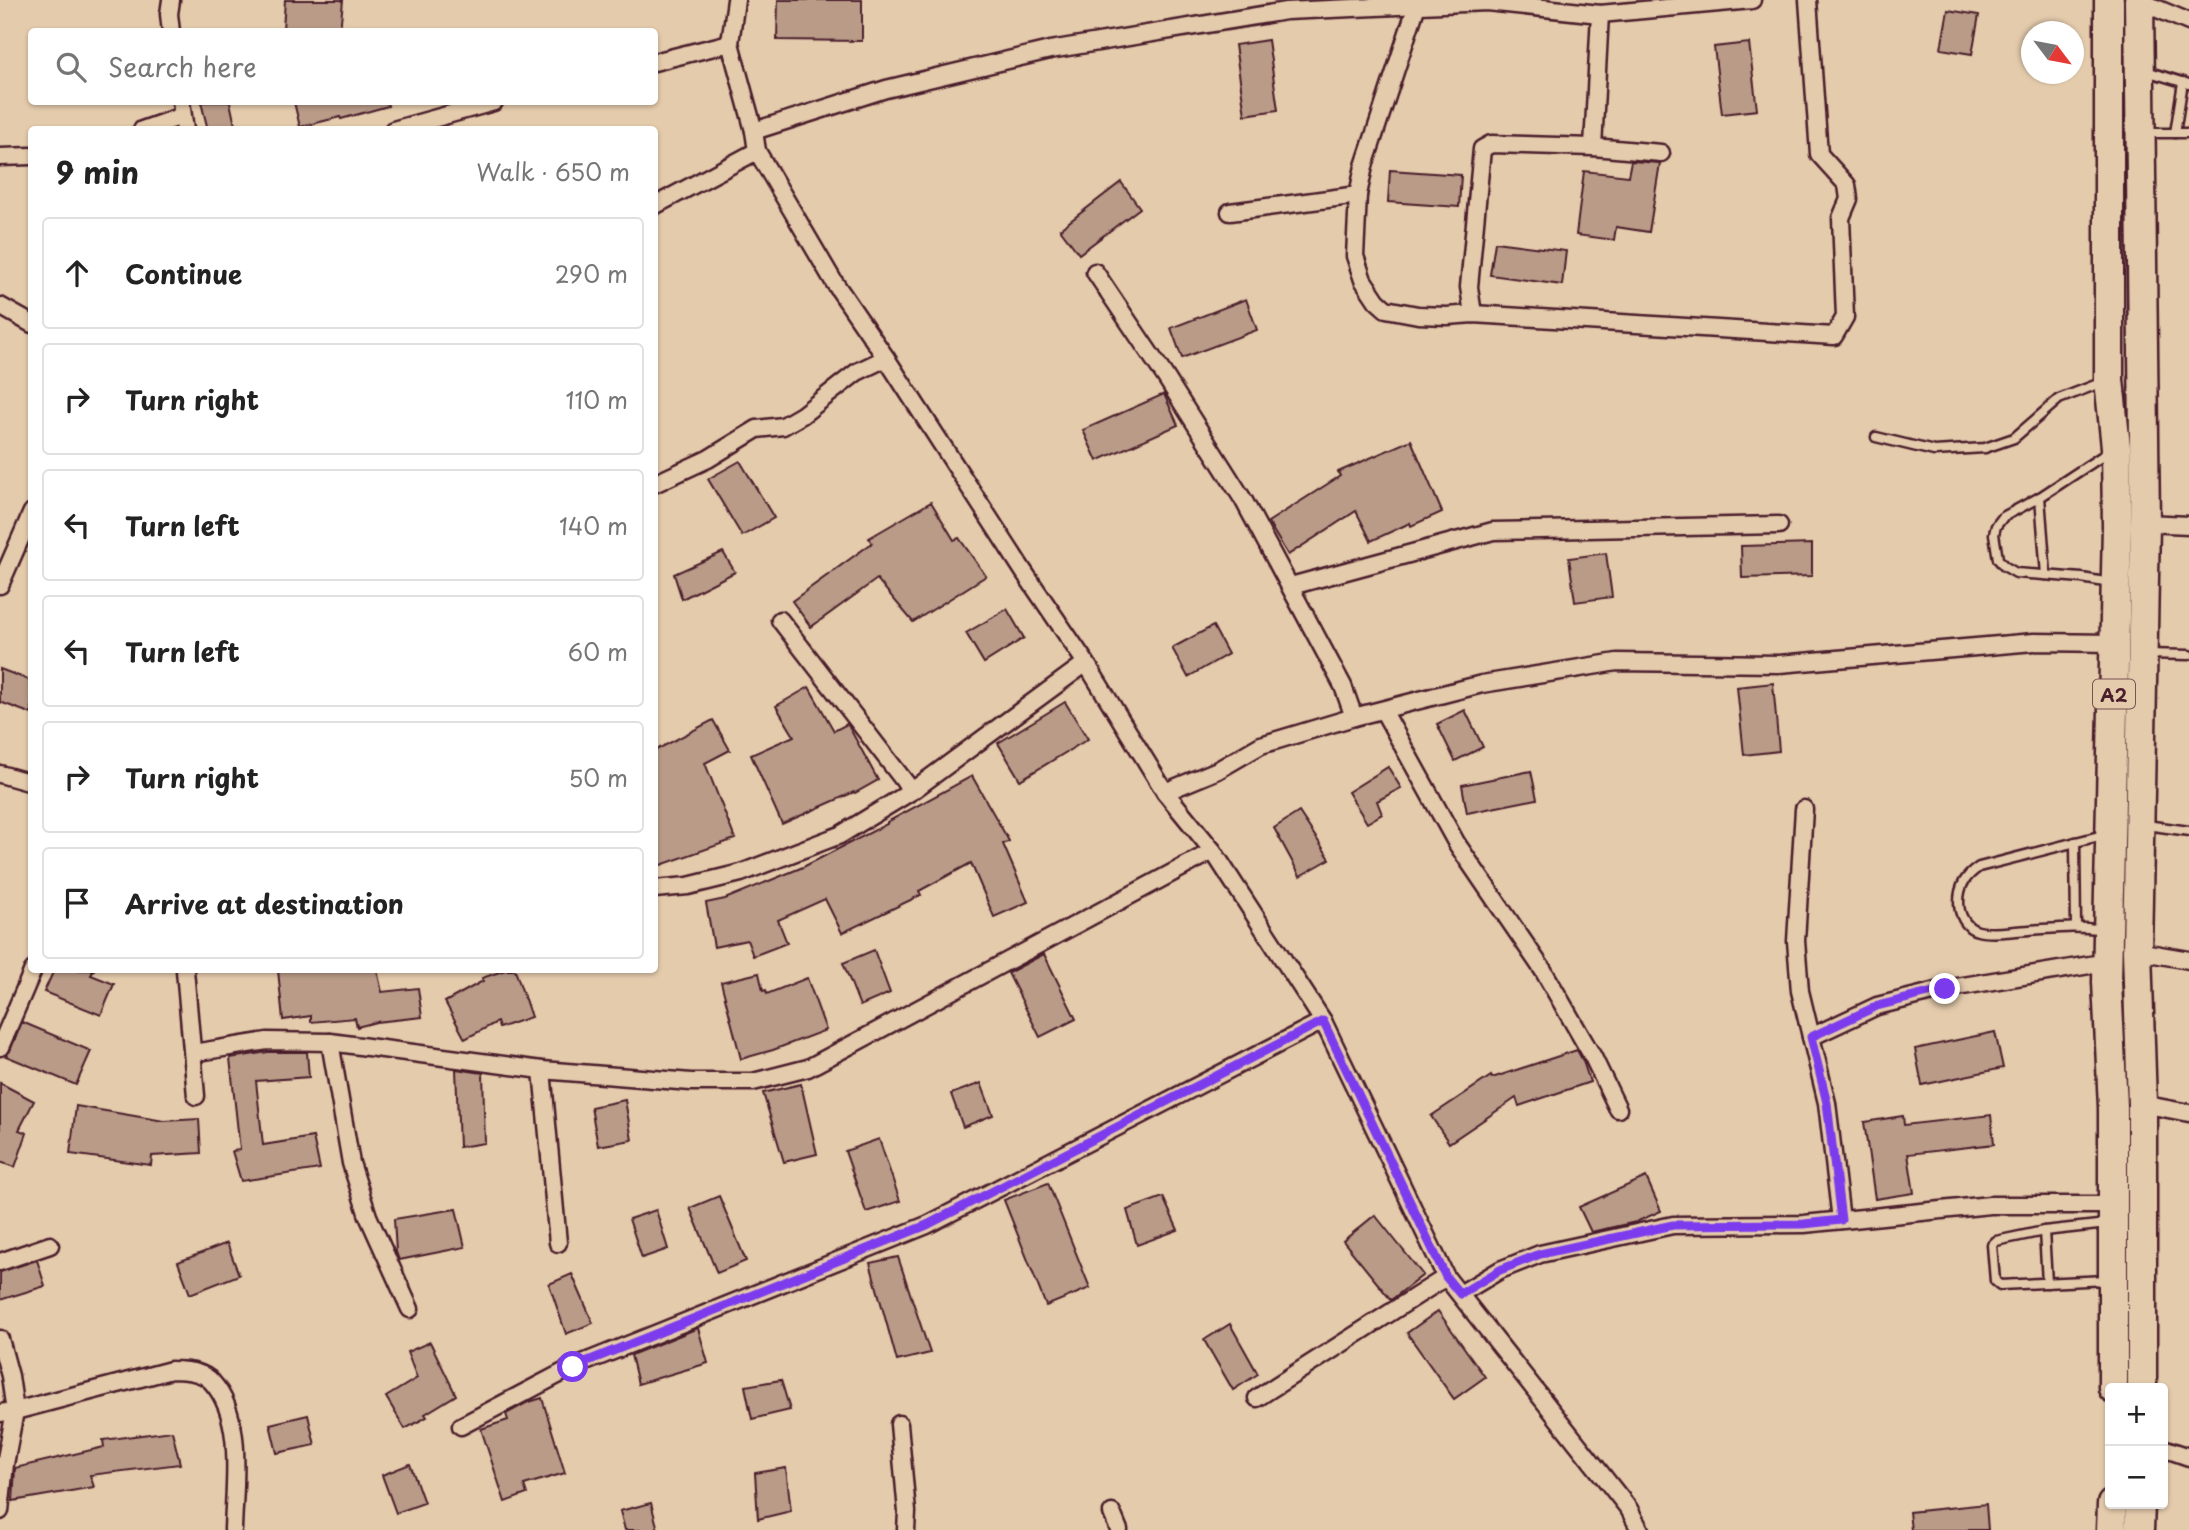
<!DOCTYPE html>
<html lang="en">
<head>
<meta charset="utf-8">
<style>
	body { margin:0; font-family:"Playpen Sans",sans-serif; background:#f2f2f2; color:#222 }
	.controls { position:absolute; right:21px; bottom:21px; display:grid; overflow:hidden; border-radius:7px; box-shadow:0 2px 5px #0004 }
	.controls button { width:63px; height:63px; display:grid; place-items:center; padding:0; border:0; border-bottom:2px solid #e0e0e0; background:#fff; color:#222; font:35px sans-serif }
	.compass { position:absolute; left:2021px; top:21px; width:63px; height:63px; border-radius:50%; background:#fff; box-shadow:0 2px 5px #0004; rotate:122deg }
	.stop { position:absolute; width:21px; height:21px; margin:-16px; border:5px solid #7c3aed; border-radius:50%; background:#fff }
	.stop.end { background:#7c3aed; border-color:#fff; box-shadow:0 2px 7px #0008 }
	.list { margin:0; padding:0; list-style:none }
	h2 { display:flex; justify-content:space-between; align-items:center; height:91px; margin:0; padding:0 28px; font-size:30px }
	h2 small { font-size:23px; font-weight:400; color:#767676 }
	.list li { display:grid; grid-template-columns:46px 1fr auto; gap:21px; align-items:center; box-sizing:border-box; height:112px; margin:0 14px 14px; padding:0 14px; border:2px solid #e0e0e0; border-radius:7px }
	.list b { display:block; font-size:26px; white-space:nowrap }
	.list em { font-size:23px; font-style:normal; color:#767676 }
	.icon { flex:none; width:38px; height:38px; fill:none; stroke:currentColor; stroke-width:2; stroke-linecap:round; stroke-linejoin:round }
	.map { position:relative; flex:none; width:2189px; height:1530px; overflow:hidden }
	.search { position:absolute; background:#fff; box-shadow:0 2px 5px #0004; left:28px; top:28px; width:630px; height:77px; display:flex; align-items:center; gap:18px; box-sizing:border-box; padding:0 24px; border-radius:7px; color:#767676; font-size:26px }
	.panel { position:absolute; background:#fff; box-shadow:0 2px 5px #0004; left:28px; top:126px; width:630px; height:847px; border-radius:7px }
	.map>svg:first-child { display:block }
</style>
</head>
<body>
<div class="map">
<svg width="2189" height="1530" viewBox="0 0 2189 1530">
	<rect width="100%" height="100%" fill="#e4cbac"/>
	<filter id="ink" filterUnits="userSpaceOnUse"><feTurbulence type="fractalNoise" baseFrequency=".0143" numOctaves="2"/><feDisplacementMap in="SourceGraphic" scale="14" xChannelSelector="R" yChannelSelector="G"/><feConvolveMatrix kernelMatrix="1 2 1 2 8 2 1 2 1" color-interpolation-filters="sRGB"/></filter>
	<g filter="url(#ink)">
		<g fill="#b99b88" stroke="#4a1f2b" stroke-width="2">
			<polygon points="285,0 343,0 340,32 283,29"/>
			<polygon points="778,0 862,0 862,41 777,40"/>
			<polygon points="1948,10 1979,15 1972,54 1941,49"/>
			<polygon points="1268,40 1278,110 1245,115 1235,45"/>
			<polygon points="1749,43 1757,110 1722,114 1714,47"/>
			<polygon points="201,102 230,102 236,130 208,130"/>
			<polygon points="294,102 387,102 388,106 341,119 340,117 300,127"/>
			<polygon points="1631,161 1660,163 1649,232 1616,227 1614,240 1576,235 1584,171 1628,176"/>
			<polygon points="1390,170 1461,175 1459,207 1388,202"/>
			<polygon points="1121,182 1140,208 1079,254 1060,229"/>
			<polygon points="1495,242 1566,251 1562,285 1490,275"/>
			<polygon points="1246,299 1257,330 1182,358 1171,328"/>
			<polygon points="1164,394 1178,425 1097,461 1083,430"/>
			<polygon points="1411,440 1442,512 1411,526 1410,523 1371,541 1356,511 1288,555 1268,522 1340,476 1338,472"/>
			<polygon points="740,461 774,518 742,536 708,479"/>
			<polygon points="931,502 954,540 959,538 986,576 913,622 877,579 811,627 792,601 872,543 869,538"/>
			<polygon points="1812,544 1812,576 1742,578 1741,546"/>
			<polygon points="723,552 735,572 682,599 674,574"/>
			<polygon points="1606,553 1612,597 1575,602 1569,558"/>
			<polygon points="1007,609 1024,638 984,663 966,633"/>
			<polygon points="1213,626 1228,654 1188,677 1172,648"/>
			<polygon points="0,669 32,681 32,714 0,702"/>
			<polygon points="1773,683 1779,751 1744,755 1737,687"/>
			<polygon points="809,687 834,731 847,724 848,725 878,780 855,793 854,792 782,824 751,755 794,736 776,706"/>
			<polygon points="1065,702 1088,739 1020,780 998,743"/>
			<polygon points="1465,710 1483,747 1455,761 1437,724"/>
			<polygon points="713,720 730,750 705,763 735,839 658,866 654,855 654,751"/>
			<polygon points="1388,767 1401,788 1377,801 1382,814 1367,823 1348,792"/>
			<polygon points="1531,771 1537,799 1467,813 1462,785"/>
			<polygon points="972,776 1009,841 1003,844 1028,902 994,917 971,863 919,891 921,895 842,933 825,899 778,920 787,943 753,956 747,940 714,947 706,903 725,899 803,867 887,824 887,822"/>
			<polygon points="1299,812 1330,859 1300,876 1274,828"/>
			<polygon points="874,950 890,993 860,1006 843,963"/>
			<polygon points="1044,954 1076,1019 1040,1037 1008,973"/>
			<polygon points="54,970 94,970 91,975 114,984 101,1015 44,992"/>
			<polygon points="278,970 377,970 382,992 418,988 422,1017 376,1022 357,1027 355,1018 311,1022 311,1016 283,1020"/>
			<polygon points="505,970 515,970 531,1017 499,1028 497,1022 465,1039 445,1002 483,981 482,978"/>
			<polygon points="759,973 763,991 766,990 767,994 807,978 826,1030 773,1050 741,1059 721,982"/>
			<polygon points="22,1022 91,1051 76,1085 6,1056 10,1051"/>
			<polygon points="1995,1032 2003,1068 1922,1085 1915,1049"/>
			<polygon points="1577,1050 1583,1061 1590,1082 1519,1106 1516,1098 1449,1143 1431,1116 1491,1076 1492,1078"/>
			<polygon points="268,1052 307,1052 309,1077 256,1081 263,1145 313,1137 320,1169 241,1181 232,1151 240,1150 230,1058"/>
			<polygon points="456,1069 483,1073 485,1143 459,1147"/>
			<polygon points="0,1083 34,1101 19,1130 27,1133 15,1167 0,1162"/>
			<polygon points="981,1083 993,1115 963,1127 951,1094"/>
			<polygon points="801,1084 817,1154 784,1162 763,1093"/>
			<polygon points="625,1100 632,1140 598,1146 591,1107"/>
			<polygon points="76,1106 164,1121 199,1119 201,1153 152,1156 151,1165 70,1154"/>
			<polygon points="1991,1115 1994,1144 1908,1154 1914,1193 1875,1199 1864,1122 1903,1116 1904,1125"/>
			<polygon points="879,1139 900,1201 866,1212 845,1151"/>
			<polygon points="1646,1177 1661,1211 1636,1222 1591,1232 1579,1207"/>
			<polygon points="1048,1183 1090,1288 1046,1306 1004,1200"/>
			<polygon points="719,1196 746,1261 717,1273 690,1208"/>
			<polygon points="1163,1197 1178,1230 1137,1245 1127,1210"/>
			<polygon points="456,1209 465,1247 399,1260 396,1252 394,1219"/>
			<polygon points="656,1210 668,1249 642,1258 629,1219"/>
			<polygon points="1375,1215 1423,1275 1391,1300 1343,1241"/>
			<polygon points="227,1243 239,1275 190,1294 178,1262"/>
			<polygon points="898,1257 930,1353 897,1361 870,1263"/>
			<polygon points="37,1260 45,1286 0,1300 0,1272"/>
			<polygon points="572,1274 593,1323 566,1334 549,1284"/>
			<polygon points="1438,1311 1485,1377 1454,1399 1407,1333"/>
			<polygon points="1230,1324 1258,1374 1233,1390 1204,1340"/>
			<polygon points="698,1328 708,1363 638,1384 631,1355"/>
			<polygon points="430,1342 456,1395 425,1414 427,1417 405,1429 386,1397 417,1378 407,1352"/>
			<polygon points="781,1380 790,1410 752,1419 745,1386"/>
			<polygon points="542,1398 565,1473 524,1485 527,1494 505,1502 481,1429 508,1420 506,1414 526,1403"/>
			<polygon points="308,1415 315,1445 277,1453 270,1424"/>
			<polygon points="172,1431 180,1464 90,1475 94,1487 13,1501 15,1468 104,1447 103,1440"/>
			<polygon points="410,1464 424,1503 396,1513 382,1475"/>
			<polygon points="786,1468 791,1511 758,1519 755,1473"/>
			<polygon points="651,1503 658,1530 625,1530 620,1511"/>
			<polygon points="1986,1504 1988,1530 1911,1530 1909,1512"/>
		</g>
		<g fill="none" stroke-linecap="round" stroke-linejoin="round">
			<g stroke="#4a1f2b" stroke-width="13">
				<g id="lane">
					<polyline points="2146,71 2189,84"/>
					<polyline points="2144,133 2189,133"/>
					<polyline points="2175,133 2183,82"/>
					<polyline points="1876,437 1934,451 1985,448 2014,438 2059,399 2103,382"/>
					<polyline points="2110,451 2040,497 2003,517 1996,526 1994,534 1998,559 2004,566 2016,573 2082,578 2110,583"/>
					<polyline points="2040,497 2046,575"/>
					<polyline points="2146,654 2189,655"/>
					<polyline points="2146,825 2189,831"/>
					<polyline points="2075,842 2076,927"/>
					<path d="M2102,930C2074,925 2045,929 2016,931C2004,932 1990,934 1978,931C1965,928 1959,914 1959,902C1959,885 1966,876 1979,867L2107,834"/>
					<polyline points="2044,1231 2047,1283"/>
					<polyline points="2107,1280 2000,1285 1995,1281 1992,1245 1996,1241 2044,1231 2107,1224"/>
				</g>
			</g>
			<g stroke="#4a1f2b" stroke-width="21">
				<g id="street">
					<polyline points="171,0 169,14 171,32"/>
					<polyline points="736,0 730,43 754,131 757,151 834,282 886,358 1024,572 1086,663 1165,792 1213,851 1323,1021 1446,1277 1629,1509 1640,1530"/>
					<polyline points="2139,1 2189,22"/>
					<polyline points="1417,5 1364,166 1358,195 1355,256 1363,280 1377,301 1386,309 1418,315 1447,316 1473,314 1834,336 1845,317 1841,218 1849,199 1847,185 1819,154 1808,0"/>
					<polyline points="654,62 730,43"/>
					<polyline points="181,102 185,130"/>
					<polyline points="142,130 182,116"/>
					<polyline points="393,130 494,102"/>
					<polyline points="754,131 886,89 1050,50 1286,11 1487,2 1600,14 1752,0"/>
					<polyline points="1593,147 1600,14"/>
					<polyline points="0,157 32,156"/>
					<polyline points="654,206 757,151"/>
					<polyline points="1230,212 1358,195"/>
					<polyline points="1095,272 1165,376 1244,501 1343,686 1354,717"/>
					<polyline points="0,306 32,324"/>
					<polyline points="1473,314 1469,287 1482,149 1491,144 1593,147 1661,153"/>
					<polyline points="654,484 708,459 757,429 783,426 802,415 857,372 886,358"/>
					<polyline points="2145,523 2189,525"/>
					<polyline points="0,585 32,512"/>
					<polyline points="1291,586 1493,531 1779,525"/>
					<polyline points="780,620 912,791"/>
					<polyline points="1383,710 1457,844 1543,970 1593,1057 1618,1109"/>
					<polyline points="0,774 32,783"/>
					<polyline points="1165,792 1218,770 1261,745 1354,717 1482,684 1617,662 1779,664 2034,642 2115,643"/>
					<polyline points="1804,809 1796,941 1800,991 1827,1103 1841,1220"/>
					<polyline points="654,889 688,886 741,873 840,835 912,791 1086,663"/>
					<polyline points="2137,951 2189,960"/>
					<polyline points="185,970 196,1096"/>
					<polyline points="1811,1037 1877,1006 1945,989 2108,962"/>
					<polyline points="330,1042 351,1163 368,1216 410,1309"/>
					<polyline points="0,1047 33,970"/>
					<polyline points="193,1053 267,1041 330,1042 542,1070 691,1082 753,1082 808,1068 1213,851"/>
					<polyline points="542,1070 558,1243"/>
					<polyline points="2142,1104 2189,1113"/>
					<polyline points="0,1262 50,1245"/>
					<polyline points="1460,1294 1500,1270 1540,1254 1673,1225 1804,1224 1990,1205 2113,1205"/>
					<polyline points="0,1339 10,1376 15,1411 5,1464 0,1511"/>
					<polyline points="1257,1398 1446,1277"/>
					<path d="M0,1413L15,1411L171,1370C184,1370 203,1371 212,1382C245,1419 234,1484 233,1530"/>
					<polyline points="899,1424 907,1512 906,1530"/>
					<polyline points="461,1426 573,1367 927,1225 1323,1021"/>
					<polyline points="2163,1448 2189,1457"/>
					<polyline points="1112,1513 1119,1530"/>
				</g>
			</g>
			<g stroke="#4a1f2b" stroke-width="33">
				<g id="highway">
					<polyline points="2109,0 2109,380 2116,447 2117,526 2107,982 2113,1107 2113,1388"/>
					<polyline points="2139,0 2145,523 2137,951 2142,1104 2142,1388"/>
					<polyline points="2111,1530 2112,1504"/>
					<polyline points="2139,1530 2140,1504"/>
				</g>
			</g>
			<use href="#lane" stroke="#e4cbac" stroke-width="8"/>
			<use href="#street" stroke="#e4cbac" stroke-width="16"/>
			<use href="#highway" stroke="#e4cbac" stroke-width="28"/>
		</g>
	</g>
	<g fill="none" stroke-linecap="round" stroke-linejoin="round" filter="url(#ink)">
		<polyline stroke="#7c3aed" stroke-width="9" points="573,1367 927,1225 1323,1021 1446,1277 1460,1294 1500,1270 1540,1254 1673,1225 1804,1224 1841,1220 1827,1103 1811,1037 1877,1006 1945,989"/>
	</g>
	<g text-anchor="middle" dominant-baseline="central" stroke-width="5" stroke-linejoin="round" paint-order="stroke">
		<rect fill="#e4cbac" stroke="#785352" stroke-width="2" x="2093" y="679.5" width="42" height="29" rx="5"/>
		<g font-size="18" font-weight="bold" fill="#4a1f2b">
			<text x="2114" y="694">A2</text>
		</g>
	</g>
</svg>
<div class="controls">
<button>+</button>
<button>−</button>
</div>
<svg class="compass" viewBox="-18 -18 36 36"><path d="M0-13l5 13h-10z" fill="#e53935"/><path d="M0 13l5-13h-10z" fill="#767676"/></svg>
<div class="stop" style="left:573px;top:1367px"></div>
<div class="stop end" style="left:1945px;top:989px"></div>
<div class="search"><svg class="icon" aria-label="search" viewBox="0 0 24 24"><circle cx="10" cy="10" r="6"/><path d="M15 15l6 6"/></svg>Search here</div>
<section class="panel">
<h2>9 min<small>Walk · 650 m</small></h2>
<ul class="list">
<li><svg class="icon" aria-label="ahead" viewBox="0 0 24 24"><path d="M12 20V5M6 11l6-6 6 6"/></svg><div><b>Continue</b></div><em>290 m</em></li>
<li><svg class="icon" aria-label="right" viewBox="0 0 24 24"><path d="M7 20v-9h11M14 6l5 5-5 5"/></svg><div><b>Turn right</b></div><em>110 m</em></li>
<li><svg class="icon" aria-label="left" viewBox="0 0 24 24"><path d="M17 20v-9H6M10 6l-5 5 5 5"/></svg><div><b>Turn left</b></div><em>140 m</em></li>
<li><svg class="icon" aria-label="left" viewBox="0 0 24 24"><path d="M17 20v-9H6M10 6l-5 5 5 5"/></svg><div><b>Turn left</b></div><em>60 m</em></li>
<li><svg class="icon" aria-label="right" viewBox="0 0 24 24"><path d="M7 20v-9h11M14 6l5 5-5 5"/></svg><div><b>Turn right</b></div><em>50 m</em></li>
<li><svg class="icon" aria-label="arrive" viewBox="0 0 24 24"><path d="M6 21V4h12l-3 4 3 4H6"/></svg><div><b>Arrive at destination</b></div></li>
</ul>
</section>
</div>
</body>
</html>
